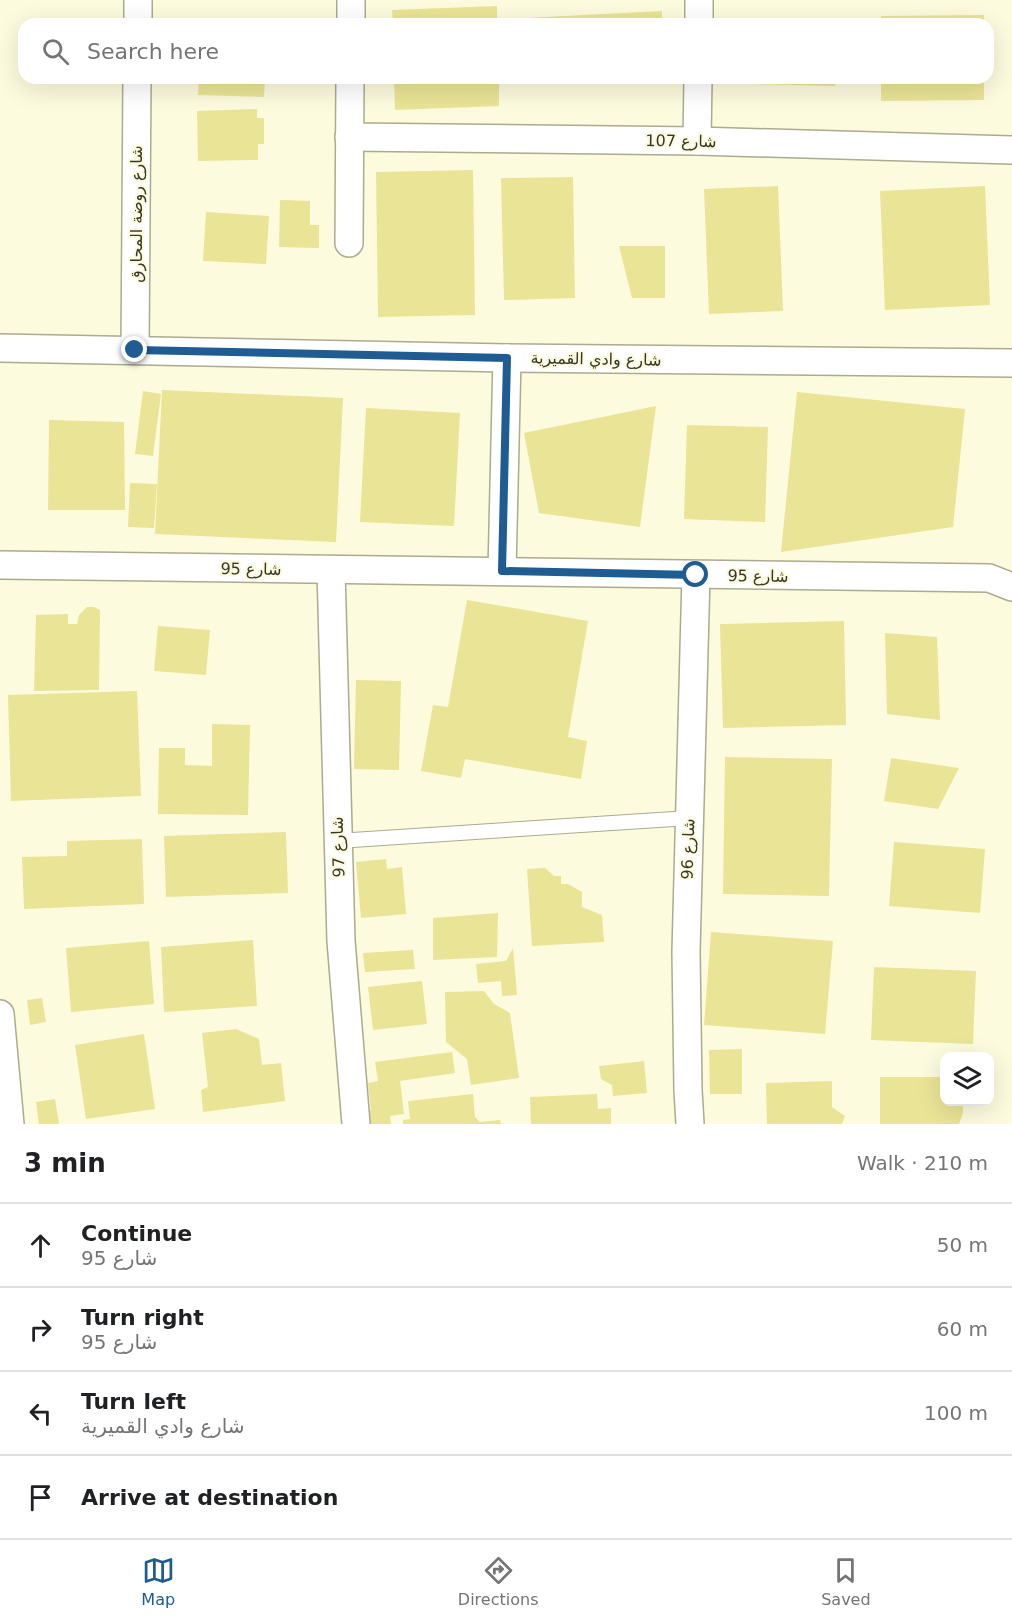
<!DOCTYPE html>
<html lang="en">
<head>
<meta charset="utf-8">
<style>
	body { margin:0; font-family:"DejaVu Sans",Vazirmatn,sans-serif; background:#f2f2f2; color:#202124 }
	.controls { position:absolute; right:18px; bottom:18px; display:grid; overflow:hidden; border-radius:12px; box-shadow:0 6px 24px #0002 }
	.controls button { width:54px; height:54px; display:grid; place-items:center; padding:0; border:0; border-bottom:2px solid #e0e0e0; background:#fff; color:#202124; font:30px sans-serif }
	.stop { position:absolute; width:18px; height:18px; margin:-14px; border:4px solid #1e5c92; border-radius:50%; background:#fff }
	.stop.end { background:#1e5c92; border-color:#fff; box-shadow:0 2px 6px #0008 }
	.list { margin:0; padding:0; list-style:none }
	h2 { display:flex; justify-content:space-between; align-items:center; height:78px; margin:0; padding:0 24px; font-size:26px }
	h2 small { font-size:20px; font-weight:400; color:#757577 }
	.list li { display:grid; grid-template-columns:39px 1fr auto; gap:18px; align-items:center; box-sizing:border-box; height:84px; padding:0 24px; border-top:2px solid #e0e0e0 }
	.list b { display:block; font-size:22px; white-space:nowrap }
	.list p { margin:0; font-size:20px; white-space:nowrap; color:#757577 }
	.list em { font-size:20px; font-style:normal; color:#757577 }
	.icon { flex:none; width:33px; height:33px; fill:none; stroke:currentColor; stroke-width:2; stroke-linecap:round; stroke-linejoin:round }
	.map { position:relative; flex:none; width:1012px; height:1124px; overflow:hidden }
	.search { position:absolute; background:#fff; box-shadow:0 6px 24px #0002; left:18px; right:18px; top:18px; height:66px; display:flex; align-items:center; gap:15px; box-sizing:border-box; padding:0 21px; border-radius:18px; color:#757577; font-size:22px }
	.sheet { height:414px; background:#fff }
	nav { display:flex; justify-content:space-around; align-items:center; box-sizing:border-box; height:84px; border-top:2px solid #e0e0e0; background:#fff; font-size:16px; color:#757577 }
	nav a { display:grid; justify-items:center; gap:3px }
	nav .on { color:#1e5c92 }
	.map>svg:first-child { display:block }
</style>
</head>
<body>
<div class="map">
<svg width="1012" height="1124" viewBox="0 0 1012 1124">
	<rect width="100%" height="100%" fill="#fdfbde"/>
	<g fill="#eae496">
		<polygon points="497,6 497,24 393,24 392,10"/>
		<polygon points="662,11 662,24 525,24 525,18"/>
		<polygon points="984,15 984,24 881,24 881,16"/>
		<polygon points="752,18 837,20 837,24 752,24"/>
		<polygon points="199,78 265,78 264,97 198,95"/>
		<polygon points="394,78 499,78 499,106 395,110"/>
		<polygon points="528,78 560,78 560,80 528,82"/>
		<polygon points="751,78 836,78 835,86 750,84"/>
		<polygon points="881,78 984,78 984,100 881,101"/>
		<polygon points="257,109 257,118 264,118 264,144 258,144 258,160 198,161 197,111"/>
		<polygon points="473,170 475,315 378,317 376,172"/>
		<polygon points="573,177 575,298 504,300 501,178"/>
		<polygon points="778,186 783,311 709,314 704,189"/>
		<polygon points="985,186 990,305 885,310 880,191"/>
		<polygon points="280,200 310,201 310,225 319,225 319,248 279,247"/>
		<polygon points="206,212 269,216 266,264 203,261"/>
		<polygon points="619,246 665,246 665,298 632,298"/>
		<polygon points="162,390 343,398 336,542 155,534"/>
		<polygon points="143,391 161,394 153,456 135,454"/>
		<polygon points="797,392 965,409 953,527 781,552"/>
		<polygon points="656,406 640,527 539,513 524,433"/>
		<polygon points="366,408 460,413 454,526 360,522"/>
		<polygon points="49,420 124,422 125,510 48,510"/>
		<polygon points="687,425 768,427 765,522 684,519"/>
		<polygon points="130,483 157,484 154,528 128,527"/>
		<polygon points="467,600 588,621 568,737 587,741 581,779 465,759 461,778 421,771 433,705 448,707"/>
		<polygon points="87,607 94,607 100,610 99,690 34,691 36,615 68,614 68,624 77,624 79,615"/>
		<polygon points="844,621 846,725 723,728 720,624"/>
		<polygon points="158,626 210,630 206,675 154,671"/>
		<polygon points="885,633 937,637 940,720 887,714"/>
		<polygon points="356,680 401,681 399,770 354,769"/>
		<polygon points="137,691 141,796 11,801 8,695"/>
		<polygon points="212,724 250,725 248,815 158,814 159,748 185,748 185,765 212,766"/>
		<polygon points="725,757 832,759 829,896 723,894"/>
		<polygon points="891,758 959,768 938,809 884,801"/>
		<polygon points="286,832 288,893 166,897 164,836"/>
		<polygon points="142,839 144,904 24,909 22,857 67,856 67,841"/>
		<polygon points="894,842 985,849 980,913 889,906"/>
		<polygon points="386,859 387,869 402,867 406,914 361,918 356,862"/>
		<polygon points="545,868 554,876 561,876 561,884 568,884 582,892 582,907 602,915 604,942 532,946 527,869"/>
		<polygon points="498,913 497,957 433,960 433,918"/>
		<polygon points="711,932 833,941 825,1034 704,1025"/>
		<polygon points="253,940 257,1006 164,1012 161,947"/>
		<polygon points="149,941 154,1004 71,1012 66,948"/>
		<polygon points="513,948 517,995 502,996 501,981 478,983 476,964 506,961"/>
		<polygon points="413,950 415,969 365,972 363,953"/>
		<polygon points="874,967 976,971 973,1044 871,1040"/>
		<polygon points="422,981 427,1024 373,1030 368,987"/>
		<polygon points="484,991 494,1004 510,1013 519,1078 471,1085 467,1059 446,1042 445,992"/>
		<polygon points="42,998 46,1022 30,1025 27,1000"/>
		<polygon points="236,1029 259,1039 262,1065 281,1063 285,1101 203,1112 201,1090 208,1087 202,1033"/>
		<polygon points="144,1034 155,1109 86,1119 75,1045"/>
		<polygon points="742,1049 742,1094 710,1094 709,1050"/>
		<polygon points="452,1052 455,1073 400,1081 404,1114 390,1116 391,1124 362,1124 360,1111 371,1110 368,1083 378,1081 375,1062"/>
		<polygon points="644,1061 647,1093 613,1096 612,1085 601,1079 599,1066"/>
		<polygon points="880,1077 944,1077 944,1102 963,1102 963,1113 959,1124 880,1124"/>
		<polygon points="832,1081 832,1107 845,1116 842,1124 767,1124 766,1083"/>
		<polygon points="473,1094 475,1117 480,1122 500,1120 501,1124 403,1124 403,1120 410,1119 408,1101"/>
		<polygon points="597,1094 598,1109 611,1108 611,1124 531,1124 530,1097"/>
		<polygon points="55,1099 59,1124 39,1124 36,1102"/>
	</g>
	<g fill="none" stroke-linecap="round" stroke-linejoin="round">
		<g stroke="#acaa8f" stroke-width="16">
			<polyline id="service" points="337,841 689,818"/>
		</g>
		<g stroke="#acaa8f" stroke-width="30">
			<g id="minor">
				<polyline points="138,24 138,0"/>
				<polyline points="351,24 351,0"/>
				<polyline points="699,24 699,0"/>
				<polyline points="349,137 697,141 1012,150"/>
				<polyline points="697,141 698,78"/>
				<polyline points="349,243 350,78"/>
				<polyline points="0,348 507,358 1012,363"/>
				<polyline points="135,350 137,78"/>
				<polyline points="0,565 989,578 1012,587"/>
				<polyline points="331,570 341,941 356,1124"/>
				<polyline points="502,571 507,358"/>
				<polyline points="0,1014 10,1124"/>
				<polyline points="690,1124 688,1090 686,952 696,575"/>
			</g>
		</g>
		<use href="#service" stroke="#fff" stroke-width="14"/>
		<use href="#minor" stroke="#fff" stroke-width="27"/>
	</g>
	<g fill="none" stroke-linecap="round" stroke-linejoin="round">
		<polyline stroke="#1e5c92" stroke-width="8" points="135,350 507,358 502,571 696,575"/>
	</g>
	<g text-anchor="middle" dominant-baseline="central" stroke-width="4.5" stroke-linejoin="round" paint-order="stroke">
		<g font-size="16" fill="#37362b" stroke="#fdfbde">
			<text transform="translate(681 141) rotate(1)">شارع 107</text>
			<text transform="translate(136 214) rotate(-90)">شارع روضة المحارق</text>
			<text transform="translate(596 359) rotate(1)">شارع وادي القميرية</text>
			<text transform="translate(251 569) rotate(1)">شارع 95</text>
			<text transform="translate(758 576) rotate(1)">شارع 95</text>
			<text transform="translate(338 847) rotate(-92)">شارع 97</text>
			<text transform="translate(688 849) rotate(-88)">شارع 96</text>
		</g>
	</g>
</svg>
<div class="controls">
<button><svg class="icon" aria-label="layers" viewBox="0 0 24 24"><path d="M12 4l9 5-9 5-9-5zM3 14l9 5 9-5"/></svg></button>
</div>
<div class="stop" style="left:696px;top:575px"></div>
<div class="stop end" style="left:135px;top:350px"></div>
<div class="search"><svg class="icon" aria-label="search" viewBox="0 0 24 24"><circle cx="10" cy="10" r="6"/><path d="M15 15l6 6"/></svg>Search here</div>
</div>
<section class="sheet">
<h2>3 min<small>Walk · 210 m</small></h2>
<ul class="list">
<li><svg class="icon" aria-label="ahead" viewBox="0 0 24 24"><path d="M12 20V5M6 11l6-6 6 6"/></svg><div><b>Continue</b><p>شارع 95</p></div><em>50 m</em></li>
<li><svg class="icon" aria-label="right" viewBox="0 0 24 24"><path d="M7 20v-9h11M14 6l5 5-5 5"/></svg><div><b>Turn right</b><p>شارع 95</p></div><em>60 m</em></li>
<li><svg class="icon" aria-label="left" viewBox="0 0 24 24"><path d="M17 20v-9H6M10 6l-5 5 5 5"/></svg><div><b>Turn left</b><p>شارع وادي القميرية</p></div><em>100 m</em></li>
<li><svg class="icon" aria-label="arrive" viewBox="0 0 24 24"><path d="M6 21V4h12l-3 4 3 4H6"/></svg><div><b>Arrive at destination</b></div></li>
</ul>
</section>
<nav>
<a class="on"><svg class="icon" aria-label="map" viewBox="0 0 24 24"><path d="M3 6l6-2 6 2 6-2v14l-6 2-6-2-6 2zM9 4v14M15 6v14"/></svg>Map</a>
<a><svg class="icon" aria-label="directions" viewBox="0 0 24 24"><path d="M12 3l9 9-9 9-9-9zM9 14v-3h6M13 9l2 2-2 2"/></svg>Directions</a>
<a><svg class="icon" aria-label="saved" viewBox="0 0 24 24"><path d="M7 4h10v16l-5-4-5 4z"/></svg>Saved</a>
</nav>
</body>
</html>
